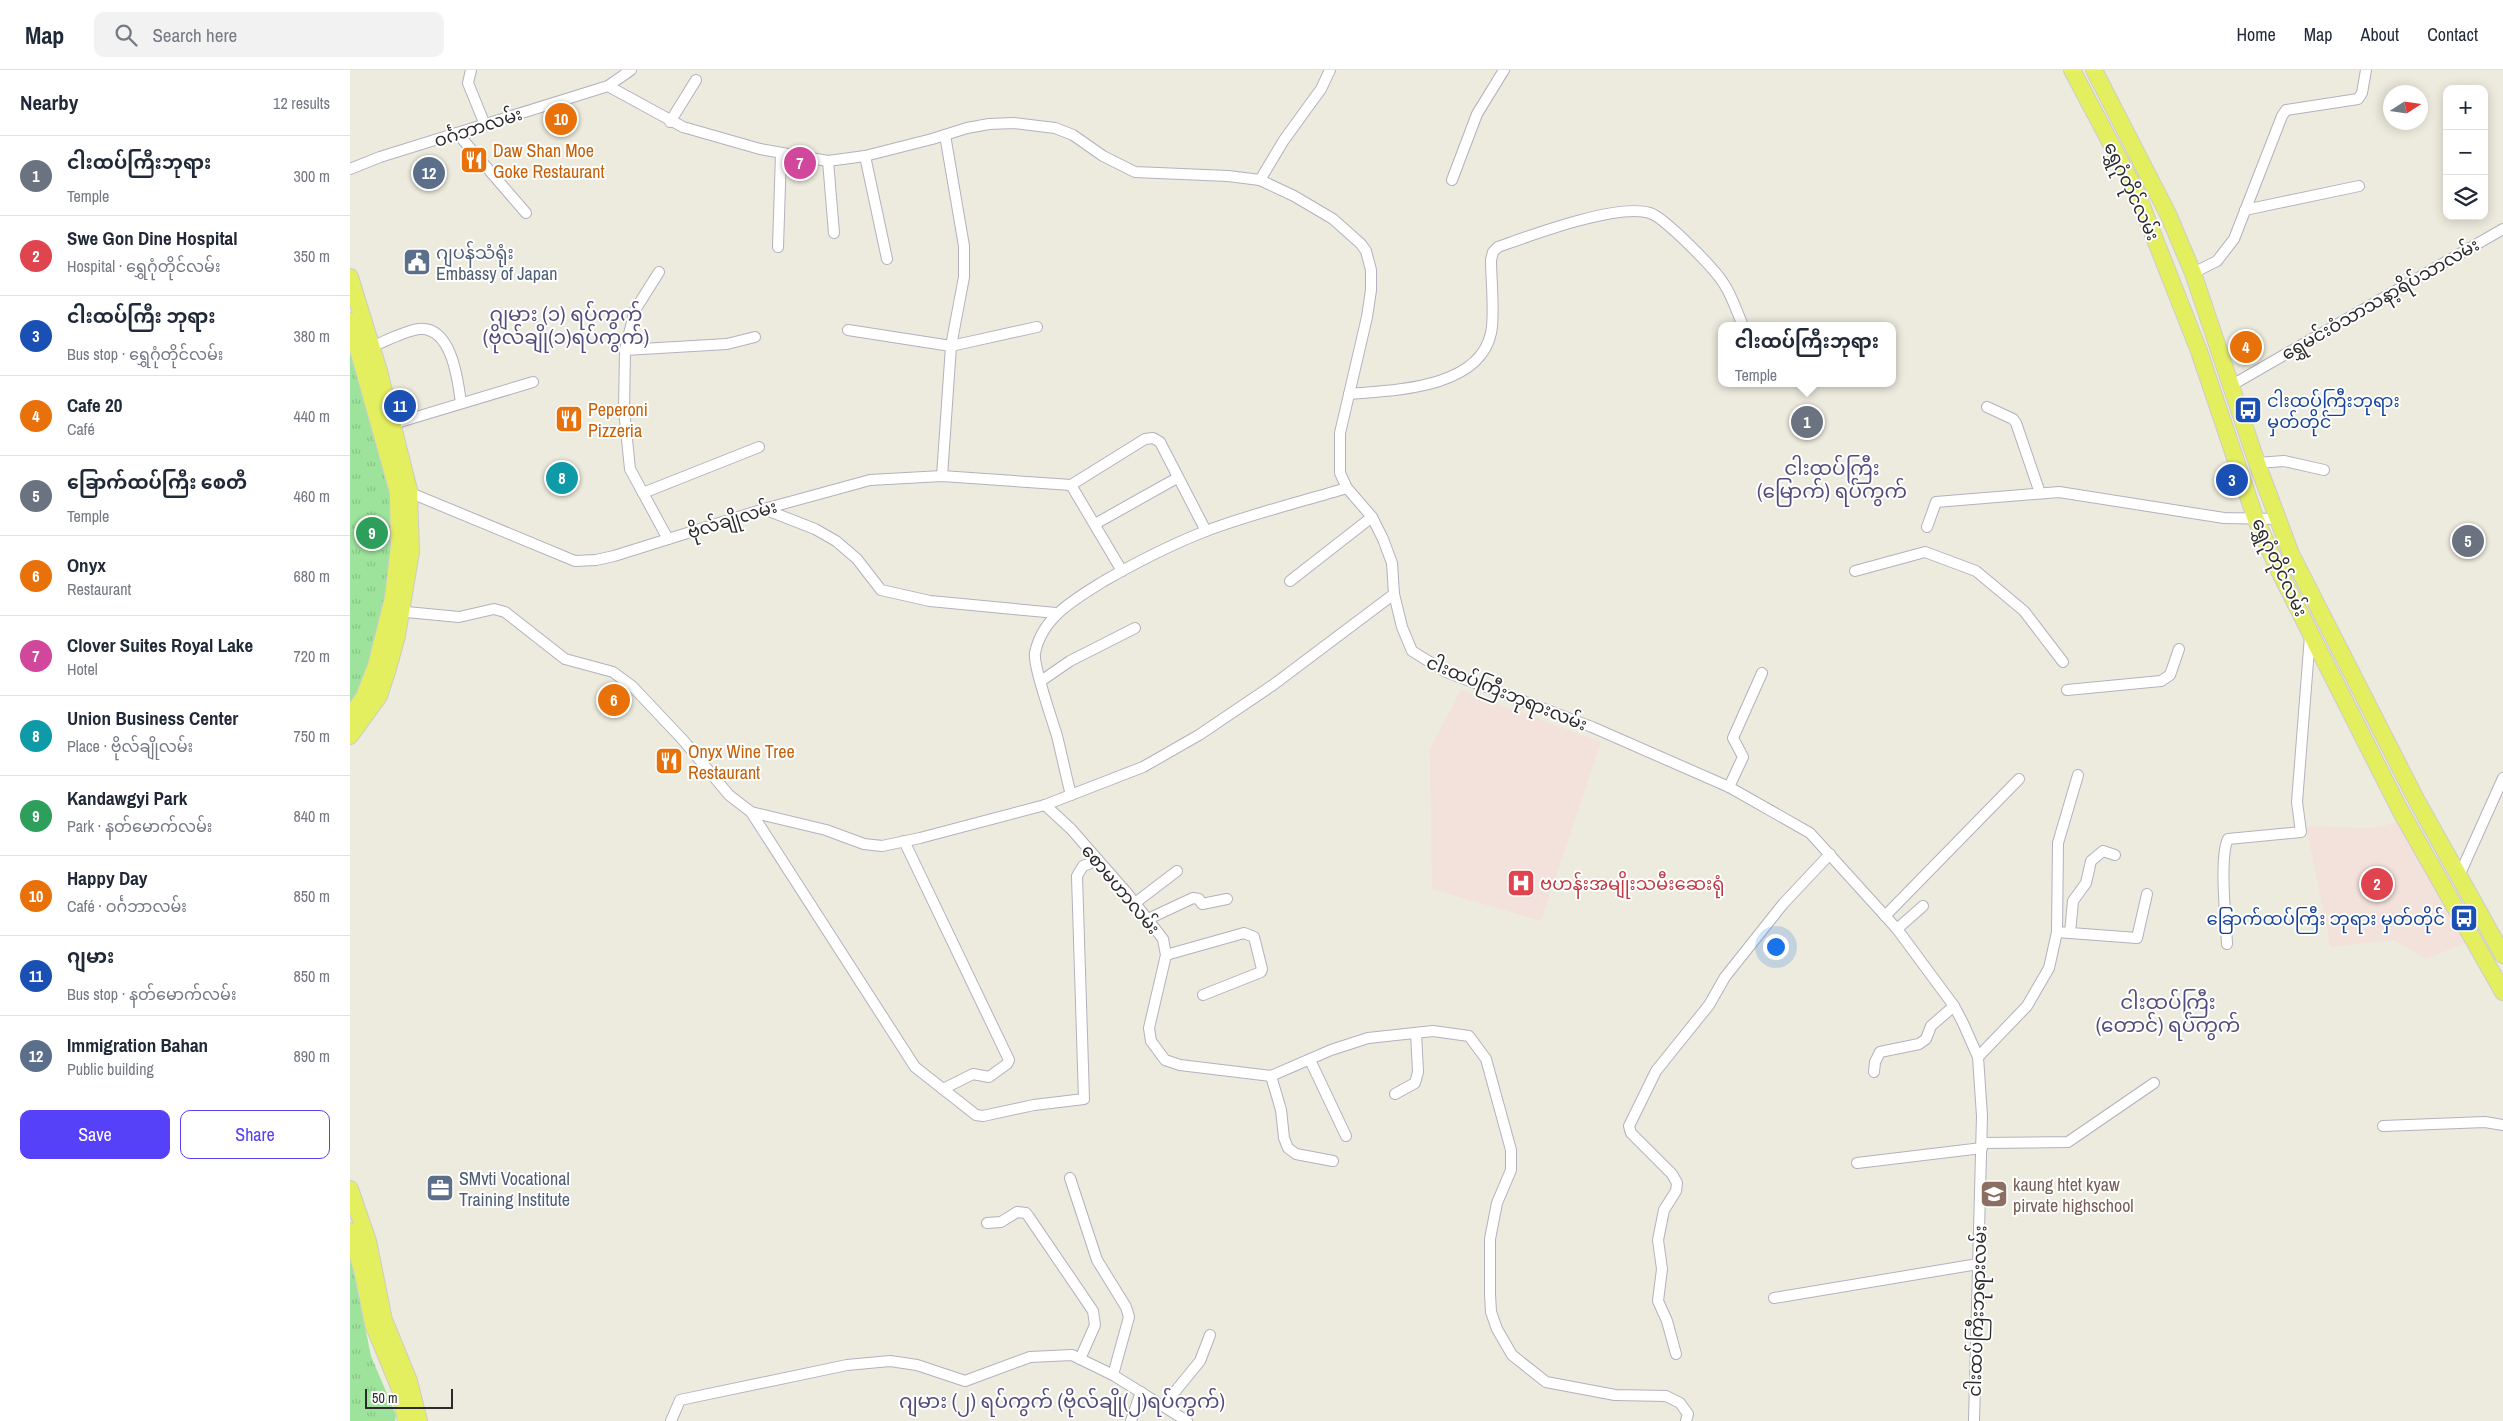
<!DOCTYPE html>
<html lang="en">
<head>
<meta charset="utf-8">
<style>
	body { margin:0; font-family:"Archivo Narrow","Noto Sans Myanmar",sans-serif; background:#f2f2f3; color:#1f2937 }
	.controls { position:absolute; right:15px; top:15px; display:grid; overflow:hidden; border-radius:10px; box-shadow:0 2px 12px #0003 }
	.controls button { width:45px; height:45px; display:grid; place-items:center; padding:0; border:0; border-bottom:1px solid #e0e1e3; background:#fff; color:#1f2937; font:25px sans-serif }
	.compass { position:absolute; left:2033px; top:15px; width:45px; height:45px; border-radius:50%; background:#fff; box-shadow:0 2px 12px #0003; rotate:78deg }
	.scale { position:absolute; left:15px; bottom:12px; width:88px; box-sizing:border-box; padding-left:5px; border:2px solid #2b2b2b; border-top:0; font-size:14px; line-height:18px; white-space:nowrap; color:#2b2b2b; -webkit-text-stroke:4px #fff; paint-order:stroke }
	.you { position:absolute; left:1425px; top:876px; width:18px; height:18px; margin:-12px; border:4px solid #fff; border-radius:50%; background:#1a73e8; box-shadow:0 0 0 8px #1a73e833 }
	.badge { display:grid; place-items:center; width:32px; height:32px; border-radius:50%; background:#5640f8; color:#fff; font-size:16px; font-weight:700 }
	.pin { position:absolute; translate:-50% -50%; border:2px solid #fff; box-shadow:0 1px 5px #0006 }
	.popup { position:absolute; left:1368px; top:252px; width:178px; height:65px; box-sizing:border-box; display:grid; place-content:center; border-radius:10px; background:#fff; filter:drop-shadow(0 1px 4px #0005); font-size:16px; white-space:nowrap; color:#747a83 }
	.popup b { font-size:19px; color:#1f2937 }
	.popup::after { content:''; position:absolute; left:50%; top:100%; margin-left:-10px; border:10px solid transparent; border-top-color:#fff }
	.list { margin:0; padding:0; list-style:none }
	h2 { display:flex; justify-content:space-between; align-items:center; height:65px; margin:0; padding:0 20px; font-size:21px }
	h2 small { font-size:16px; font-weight:400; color:#747a83 }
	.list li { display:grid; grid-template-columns:32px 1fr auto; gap:15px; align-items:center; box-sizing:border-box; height:80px; padding:0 20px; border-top:1px solid #e0e1e3 }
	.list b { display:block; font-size:19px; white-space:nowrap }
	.list p { margin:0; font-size:16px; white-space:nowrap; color:#747a83 }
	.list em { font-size:16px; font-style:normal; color:#747a83 }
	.actions { display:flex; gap:10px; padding:15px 20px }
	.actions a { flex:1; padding:11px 0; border:1px solid #5640f8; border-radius:10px; text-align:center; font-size:18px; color:#5640f8 }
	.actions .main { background:#5640f8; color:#fff }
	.icon { flex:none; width:28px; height:28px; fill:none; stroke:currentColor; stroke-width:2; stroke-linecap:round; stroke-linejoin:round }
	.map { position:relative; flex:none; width:2153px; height:1351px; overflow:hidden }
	header { display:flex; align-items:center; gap:30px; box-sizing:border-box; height:70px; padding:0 25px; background:#fff; border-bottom:1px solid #e0e1e3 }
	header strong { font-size:24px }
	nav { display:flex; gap:28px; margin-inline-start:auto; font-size:18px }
	.search { width:350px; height:45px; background:#f2f2f3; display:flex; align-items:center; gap:12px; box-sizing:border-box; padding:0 18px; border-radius:10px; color:#747a83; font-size:19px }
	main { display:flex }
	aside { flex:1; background:#fff }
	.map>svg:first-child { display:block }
</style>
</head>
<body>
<header>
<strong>Map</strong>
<div class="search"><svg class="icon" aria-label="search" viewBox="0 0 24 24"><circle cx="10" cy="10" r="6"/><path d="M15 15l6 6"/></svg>Search here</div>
<nav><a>Home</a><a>Map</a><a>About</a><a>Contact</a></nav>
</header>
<main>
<aside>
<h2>Nearby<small>12 results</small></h2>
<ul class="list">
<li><span class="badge" style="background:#6b7280">1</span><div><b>ငါးထပ်ကြီးဘုရား</b><p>Temple</p></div><em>300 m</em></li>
<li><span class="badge" style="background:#e0444e">2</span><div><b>Swe Gon Dine Hospital</b><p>Hospital · ရွှေဂုံတိုင်လမ်း</p></div><em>350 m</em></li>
<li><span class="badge" style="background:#1a4fb4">3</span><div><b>ငါးထပ်ကြီး ဘုရား</b><p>Bus stop · ရွှေဂုံတိုင်လမ်း</p></div><em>380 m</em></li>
<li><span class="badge" style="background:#e8710a">4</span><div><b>Cafe 20</b><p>Café</p></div><em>440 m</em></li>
<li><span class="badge" style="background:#6b7280">5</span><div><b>ခြောက်ထပ်ကြီး စေတီ</b><p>Temple</p></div><em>460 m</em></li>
<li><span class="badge" style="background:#e8710a">6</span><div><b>Onyx</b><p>Restaurant</p></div><em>680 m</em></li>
<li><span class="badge" style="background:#d1479c">7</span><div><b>Clover Suites Royal Lake</b><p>Hotel</p></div><em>720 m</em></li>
<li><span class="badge" style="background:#0f9aa8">8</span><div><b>Union Business Center</b><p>Place · ဗိုလ်ချိုလမ်း</p></div><em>750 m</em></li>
<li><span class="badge" style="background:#2e9e5b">9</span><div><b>Kandawgyi Park</b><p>Park · နတ်မောက်လမ်း</p></div><em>840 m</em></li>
<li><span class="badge" style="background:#e8710a">10</span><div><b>Happy Day</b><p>Café · ဝင်္ဂဘာလမ်း</p></div><em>850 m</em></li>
<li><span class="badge" style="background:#1a4fb4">11</span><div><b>ဂျမား</b><p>Bus stop · နတ်မောက်လမ်း</p></div><em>850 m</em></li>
<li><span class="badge" style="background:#5c6f8a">12</span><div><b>Immigration Bahan</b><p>Public building</p></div><em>890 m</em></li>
</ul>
<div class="actions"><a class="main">Save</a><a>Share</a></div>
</aside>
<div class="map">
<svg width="2153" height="1351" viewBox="0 0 2153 1351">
	<defs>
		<pattern id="grass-tufts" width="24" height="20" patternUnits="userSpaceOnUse" patternTransform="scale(1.25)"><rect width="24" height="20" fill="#9de39b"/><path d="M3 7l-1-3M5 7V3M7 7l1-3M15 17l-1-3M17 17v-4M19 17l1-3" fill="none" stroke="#87c386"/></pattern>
	</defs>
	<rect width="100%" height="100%" fill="#edebde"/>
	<g fill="#f3e1db">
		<polygon points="1111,620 1251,672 1191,851 1082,819 1080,679"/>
		<polygon points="2053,751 2118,872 2076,889 2044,870 1981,877 1956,756 2022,758"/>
	</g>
	<g fill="url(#grass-tufts)">
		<polygon points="0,274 45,425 43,501 12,621 0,637"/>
		<polygon points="0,1185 21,1286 46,1345 45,1351 0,1351"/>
	</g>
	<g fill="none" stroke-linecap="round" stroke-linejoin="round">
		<g stroke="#b3b1bf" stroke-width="12">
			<g id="street">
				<polyline points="121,0 118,13 135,55"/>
				<polyline points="258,16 333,57 410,79 478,91 515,86 582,69 617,58 639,54 664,53 705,58 723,65 753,86 785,102 878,106 910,110 944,126 983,149 1011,174 1016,181 1021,200 1021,220 1017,247 990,363 990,403 997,418 1022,447 1033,469 1042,493 1044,524 1052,557 1062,581 1096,602 1242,657 1379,717 1460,763 1547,859 1604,936 1613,953 1628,987 1632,1046 1624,1351"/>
				<polyline points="320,52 346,10"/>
				<polyline points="107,63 176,143"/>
				<polyline points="515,86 537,189"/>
				<polyline points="478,91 484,163"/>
				<polyline points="0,99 30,87 258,16 281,0"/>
				<polyline points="910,110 934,70 971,19 980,0"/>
				<polyline points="1102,110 1127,44 1154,0"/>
				<polyline points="1895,140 2009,116"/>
				<polyline points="428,177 431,83"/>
				<polyline points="309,202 285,240 275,280 274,340 280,399 318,469"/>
				<polyline points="1843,203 1867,191 1884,169 1932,46 1936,40 2008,29 2012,23 2016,0"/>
				<polyline points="498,260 601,276 687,257"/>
				<path d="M21,277C36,271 54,261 69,259C102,256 108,311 111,333"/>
				<polyline points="275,280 377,274 405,267"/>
				<polyline points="1882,315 2153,159"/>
				<path d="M999,324C1044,320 1129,319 1141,263C1145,247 1141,208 1141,190L1143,182L1148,177C1182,165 1267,133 1300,143C1315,148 1365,199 1374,214C1382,226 1387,242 1393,256"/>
				<polyline points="1637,337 1663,349 1666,353 1690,423"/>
				<polyline points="43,354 183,312"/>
				<polyline points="1907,393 1934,391 1974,400"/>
				<polyline points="592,406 601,276 614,207 614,176 595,65"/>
				<polyline points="721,415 795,369 803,368 810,372 856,461"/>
				<polyline points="721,415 772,501"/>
				<polyline points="56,421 225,491 246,490 264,486 414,439 520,410 592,406 721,415"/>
				<polyline points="293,423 409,377"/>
				<polyline points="414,439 465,459 486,471 507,489 531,520 580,531 706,543"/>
				<polyline points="745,454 827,408"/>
				<polyline points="1577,457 1586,432 1709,422 1874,448 1928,449"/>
				<polyline points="1505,501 1575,482 1626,501 1674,541 1713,592"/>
				<polyline points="940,511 1022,447"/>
				<polyline points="46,541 109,547 144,539 155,542 215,589 263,602 282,616 333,670 379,725 401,742 476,760 514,774 532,776 570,768 695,735 793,697 849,665 923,615 1044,524"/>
				<polyline points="691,611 720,591 785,558"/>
				<polyline points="1717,620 1811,611 1820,605 1829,579"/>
				<polyline points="1379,717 1393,687 1383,668 1412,603"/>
				<path d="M721,725C716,706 712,686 707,666C702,649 683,596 685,583C692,547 725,529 754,511C787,492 820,475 856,461C901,444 950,432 997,418"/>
				<polyline points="695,735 721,759 777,823 813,869 816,885 799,958 801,971 815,990 830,995 921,1006 981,980 1018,968 1083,961 1119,966 1136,989 1161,1080 1161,1100 1147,1133 1140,1169 1140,1224 1141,1242 1147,1259 1162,1285 1196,1312 1265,1325 1316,1326 1330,1333 1338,1344 1336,1351"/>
				<polyline points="401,742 565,997 626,1045 633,1046 684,1035 734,1029 727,806 733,796 748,790"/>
				<polyline points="554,771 659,990 657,994 639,1007 623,1004 593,1019"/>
				<polyline points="2109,806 2153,708"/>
				<polyline points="785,833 827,801"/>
				<polyline points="1535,846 1669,709"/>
				<polyline points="798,849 843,828 849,829 852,834 877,829"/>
				<polyline points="1547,859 1573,836"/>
				<polyline points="1707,862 1787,868 1797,824"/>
				<polyline points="1720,863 1723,831 1736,813 1741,791 1753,781 1765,785"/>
				<path d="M1877,874C1876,851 1869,787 1878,769L1951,762L1947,732L1960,566"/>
				<polyline points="816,885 894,863 904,867 912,899 911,902 853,925"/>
				<polyline points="1628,987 1677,936 1699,898 1707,862 1708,773 1728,705"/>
				<polyline points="960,990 996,1066"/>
				<polyline points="1524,1002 1525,992 1530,982 1569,974 1576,969 1581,956 1604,936"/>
				<polyline points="921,1006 931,1040 934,1068 938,1078 946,1084 983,1091"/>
				<polyline points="1045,1024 1065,1013 1068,1002 1066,963"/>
				<polyline points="2033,1056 2135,1052 2153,1055"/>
				<polyline points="1632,1073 1718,1072 1804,1013"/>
				<polyline points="1507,1093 1632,1078"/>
				<polyline points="720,1108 747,1190 776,1237 779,1247 763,1305"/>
				<polyline points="637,1153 651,1152 667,1142 676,1143 679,1147 743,1241 745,1255 730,1289"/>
				<polyline points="1424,1228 1628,1194"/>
				<polyline points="1326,1284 1317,1251 1308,1231 1312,1199 1308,1170 1314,1140 1326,1121 1327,1113 1322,1104 1281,1063 1279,1056 1306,1001 1359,935 1375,907 1433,834 1480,784"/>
				<polyline points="814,1335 850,1291 860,1265"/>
				<polyline points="321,1351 330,1330 497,1295 540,1291 567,1295 615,1311 680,1287 722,1285 763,1305 837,1351"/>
				<polyline points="781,1351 791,1322"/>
			</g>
		</g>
		<g stroke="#ccc" stroke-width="18">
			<g id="primary">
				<polyline points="1722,0 1786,121 1849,281 1906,450 1930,503 2050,740 2153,922"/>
				<polyline points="1744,0 1818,144 1843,203 1907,393 1941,484 2067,731 2153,885"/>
				<polyline points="0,207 29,301 59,420 61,482 47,566 37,602 29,626 0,666"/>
				<polyline points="0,251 48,422 49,476 43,528 26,596 14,627 0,647"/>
				<polyline points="0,1119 18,1171 34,1250 59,1311 69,1351"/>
				<polyline points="0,1161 13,1203 23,1254 50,1319 56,1351"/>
			</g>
		</g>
		<use href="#street" stroke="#fff" stroke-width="10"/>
		<use href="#primary" stroke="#e4ef60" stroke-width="16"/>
	</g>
	<defs>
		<g id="restaurant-square" transform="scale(1.4375)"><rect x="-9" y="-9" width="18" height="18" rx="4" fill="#e8710a" stroke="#fff"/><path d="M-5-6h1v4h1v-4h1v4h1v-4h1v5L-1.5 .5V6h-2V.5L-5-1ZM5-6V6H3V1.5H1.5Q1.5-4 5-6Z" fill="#fff"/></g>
		<g id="civic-square" transform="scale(1.4375)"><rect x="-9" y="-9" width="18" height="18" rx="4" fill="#5c6f8a" stroke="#fff"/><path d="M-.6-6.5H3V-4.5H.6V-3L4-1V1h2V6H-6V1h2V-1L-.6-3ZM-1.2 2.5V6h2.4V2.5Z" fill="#fff"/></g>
		<g id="bus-square" transform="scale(1.4375)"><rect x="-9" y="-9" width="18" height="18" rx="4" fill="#1a4fb4" stroke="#fff"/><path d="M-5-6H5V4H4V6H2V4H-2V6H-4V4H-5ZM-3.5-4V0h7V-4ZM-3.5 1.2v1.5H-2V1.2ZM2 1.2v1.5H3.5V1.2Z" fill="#fff"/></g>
		<g id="hospital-square" transform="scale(1.4375)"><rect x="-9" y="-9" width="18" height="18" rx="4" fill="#e0444e" stroke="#fff"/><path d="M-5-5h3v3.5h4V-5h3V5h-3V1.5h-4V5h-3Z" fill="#fff"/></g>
		<g id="office-square" transform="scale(1.4375)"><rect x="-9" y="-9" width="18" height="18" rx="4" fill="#5c6f8a" stroke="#fff"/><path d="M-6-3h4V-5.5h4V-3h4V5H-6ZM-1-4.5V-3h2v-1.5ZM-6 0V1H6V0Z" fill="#fff"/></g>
		<g id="school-square" transform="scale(1.4375)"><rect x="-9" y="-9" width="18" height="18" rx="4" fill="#8d6e63" stroke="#fff"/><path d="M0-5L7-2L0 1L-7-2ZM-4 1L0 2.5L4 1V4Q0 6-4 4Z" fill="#fff"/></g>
	</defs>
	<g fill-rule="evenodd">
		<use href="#restaurant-square" x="124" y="90"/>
		<use href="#civic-square" x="67" y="192"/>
		<use href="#bus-square" x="1898" y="340"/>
		<use href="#restaurant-square" x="219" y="349"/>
		<use href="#restaurant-square" x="319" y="691"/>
		<use href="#hospital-square" x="1171" y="813"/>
		<use href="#bus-square" x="2114" y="848"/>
		<use href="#office-square" x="90" y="1118"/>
		<use href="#school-square" x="1644" y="1124"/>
	</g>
	<g text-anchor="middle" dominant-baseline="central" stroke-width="4" stroke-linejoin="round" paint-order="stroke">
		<g font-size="18" fill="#2b2b2b" stroke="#fff">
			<text transform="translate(128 57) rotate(-18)">ဝင်္ဂဘာလမ်း</text>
			<text transform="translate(1782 121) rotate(65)">ရွှေဂုံတိုင်လမ်း</text>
			<text transform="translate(2030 229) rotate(-30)">ရွှေမင်းဝံသာသနာ့ရိပ်သာလမ်း</text>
			<text transform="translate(382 449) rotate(-17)">ဗိုလ်ချိုလမ်း</text>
			<text transform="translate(1930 497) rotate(65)">ရွှေဂုံတိုင်လမ်း</text>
			<text transform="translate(1157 623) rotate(22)">ငါးထပ်ကြီးဘုရားလမ်း</text>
			<text transform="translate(771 819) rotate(50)">စောမဟာလမ်း</text>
			<text transform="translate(1627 1241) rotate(-88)">ငါးထပ်ကြီးဘုရားလမ်း</text>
		</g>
		<g font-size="18" fill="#c56008" stroke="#fff" text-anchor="start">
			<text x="143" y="80">Daw Shan Moe<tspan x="143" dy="21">Goke Restaurant</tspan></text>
			<text x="238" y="339">Peperoni<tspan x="238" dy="21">Pizzeria</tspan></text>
			<text x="338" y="681">Onyx Wine Tree<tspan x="338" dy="21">Restaurant</tspan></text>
		</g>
		<g font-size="18" fill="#4e5e75" stroke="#fff" text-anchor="start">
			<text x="86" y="182">ဂျပန်သံရုံး<tspan x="86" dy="21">Embassy of Japan</tspan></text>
			<text x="109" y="1108">SMvti Vocational<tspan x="109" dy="21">Training Institute</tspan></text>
		</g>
		<g font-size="18" fill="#164399" stroke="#fff" text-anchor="start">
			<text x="1917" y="330">ငါးထပ်ကြီးဘုရား<tspan x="1917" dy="21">မှတ်တိုင်</tspan></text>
			<text x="2095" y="848" text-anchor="end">ခြောက်ထပ်ကြီး ဘုရား မှတ်တိုင်</text>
		</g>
		<g font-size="18" fill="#be3a42" stroke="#fff" text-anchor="start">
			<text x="1190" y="813">ဗဟန်းအမျိုးသမီးဆေးရုံ</text>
		</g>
		<g font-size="18" fill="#785e54" stroke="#fff" text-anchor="start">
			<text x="1663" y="1114">kaung htet kyaw<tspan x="1663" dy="21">pirvate highschool</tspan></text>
		</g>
		<g font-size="20" fill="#524c7c" stroke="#fff">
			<text x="216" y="243">ဂျမား (၁) ရပ်ကွက်<tspan x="216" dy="23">(ဗိုလ်ချို(၁)ရပ်ကွက်)</tspan></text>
			<text x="1482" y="397">ငါးထပ်ကြီး<tspan x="1482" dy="23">(မြောက်) ရပ်ကွက်</tspan></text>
			<text x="1818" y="931">ငါးထပ်ကြီး<tspan x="1818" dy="23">(တောင်) ရပ်ကွက်</tspan></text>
			<text x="712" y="1330">ဂျမား (၂) ရပ်ကွက် (ဗိုလ်ချို(၂)ရပ်ကွက်)</text>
		</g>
	</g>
</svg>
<div class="controls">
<button>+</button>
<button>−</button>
<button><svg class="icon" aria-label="layers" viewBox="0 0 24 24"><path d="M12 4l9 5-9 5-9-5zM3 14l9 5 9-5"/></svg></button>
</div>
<svg class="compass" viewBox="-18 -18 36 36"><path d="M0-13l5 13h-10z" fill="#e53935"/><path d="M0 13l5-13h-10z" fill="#747a83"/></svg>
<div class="scale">50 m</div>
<div class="you"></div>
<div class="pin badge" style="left:1457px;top:352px;background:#6b7280">1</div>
<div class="popup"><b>ငါးထပ်ကြီးဘုရား</b>Temple</div>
<div class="pin badge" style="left:2027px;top:814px;background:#e0444e">2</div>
<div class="pin badge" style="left:1882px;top:410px;background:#1a4fb4">3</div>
<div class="pin badge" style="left:1896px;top:277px;background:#e8710a">4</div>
<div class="pin badge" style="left:2118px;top:471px;background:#6b7280">5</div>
<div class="pin badge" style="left:264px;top:630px;background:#e8710a">6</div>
<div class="pin badge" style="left:450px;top:93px;background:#d1479c">7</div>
<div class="pin badge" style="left:212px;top:408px;background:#0f9aa8">8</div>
<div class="pin badge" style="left:22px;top:463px;background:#2e9e5b">9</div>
<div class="pin badge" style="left:211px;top:49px;background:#e8710a">10</div>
<div class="pin badge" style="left:50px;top:336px;background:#1a4fb4">11</div>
<div class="pin badge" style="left:79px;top:103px;background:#5c6f8a">12</div>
</div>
</main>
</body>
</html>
